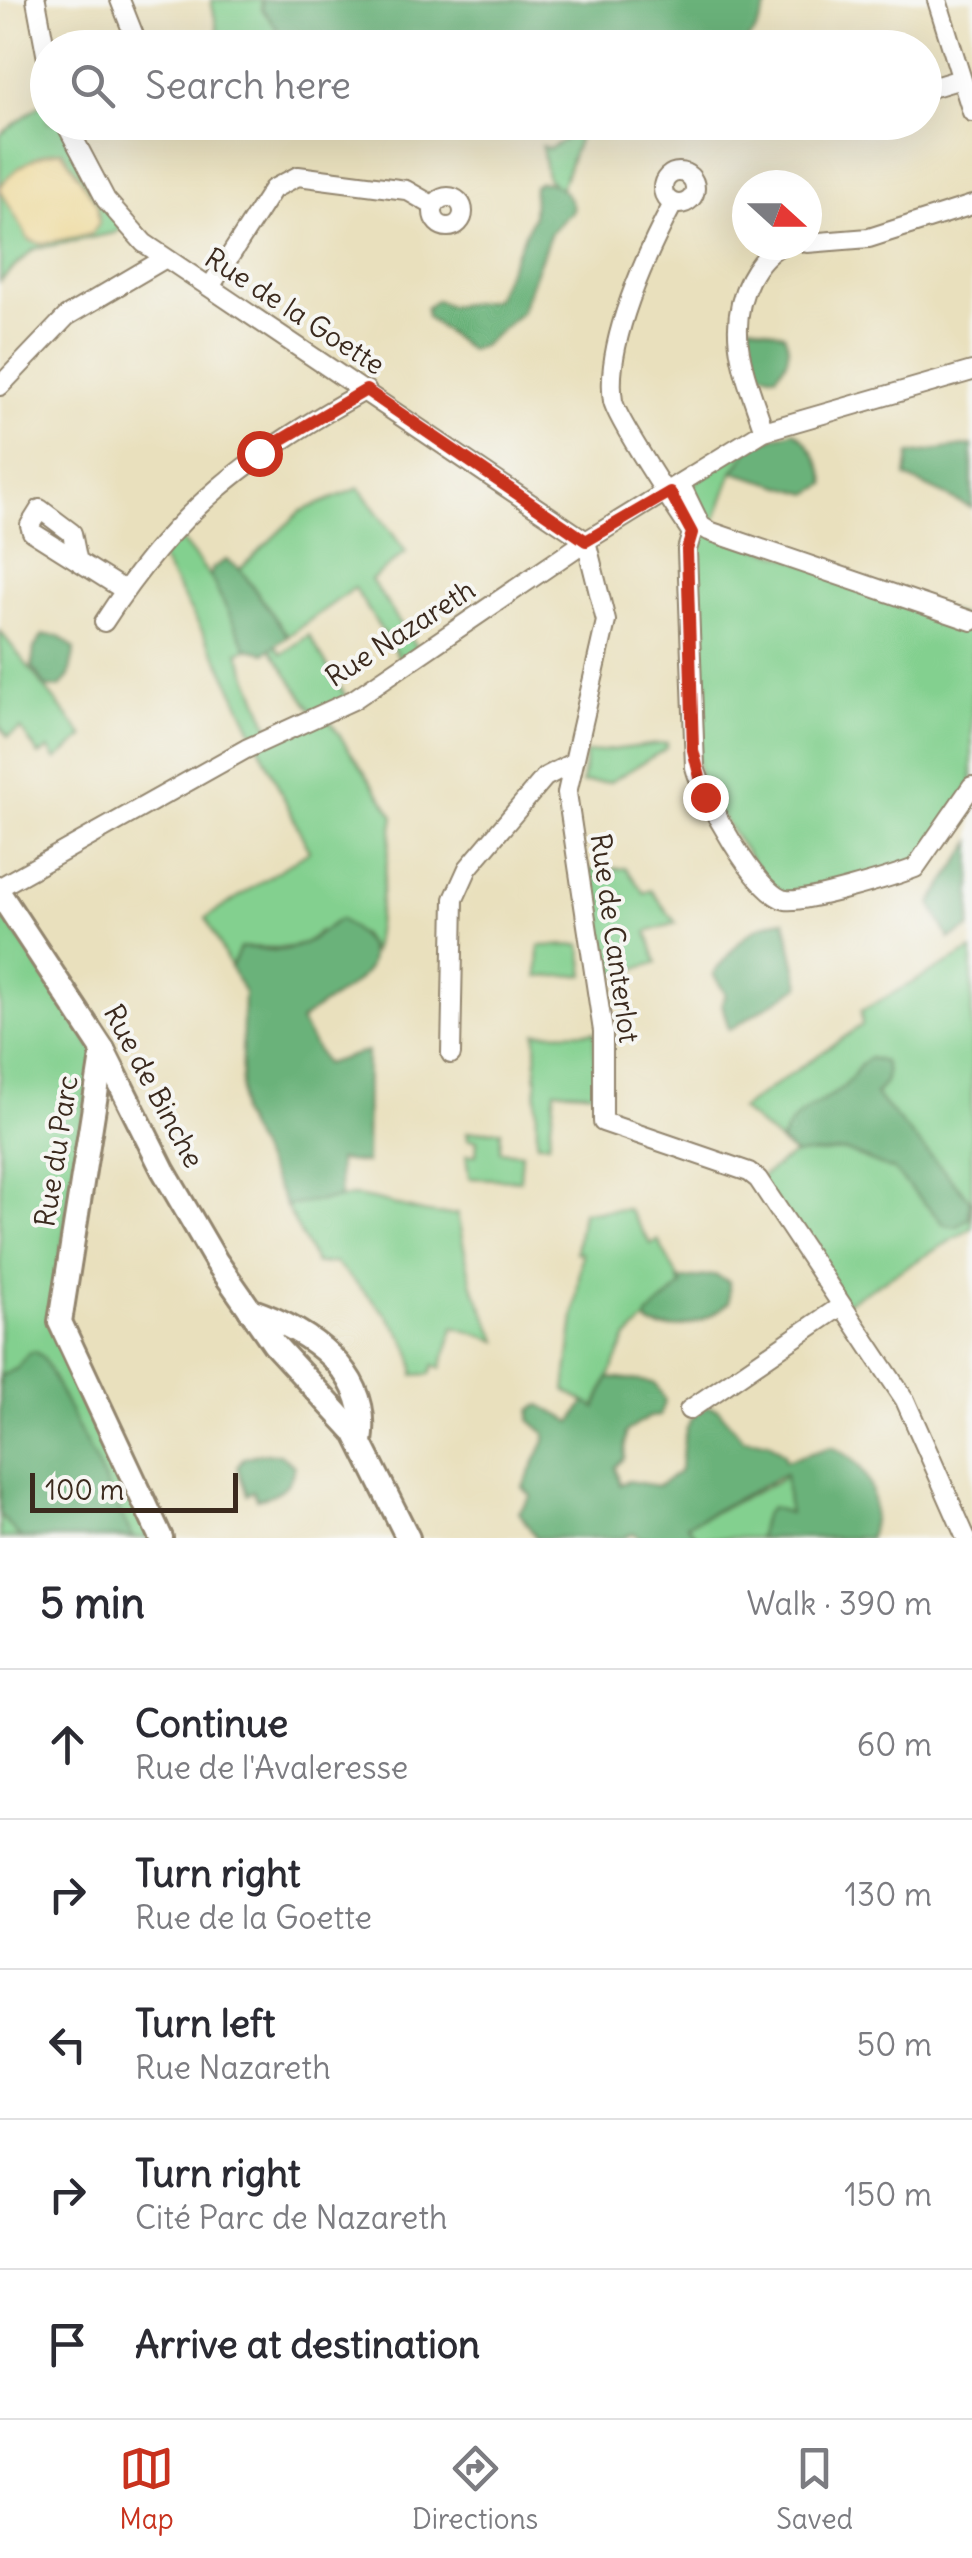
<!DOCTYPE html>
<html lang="en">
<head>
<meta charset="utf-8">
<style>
	body { margin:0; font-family:Delius,sans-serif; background:#f7f7f7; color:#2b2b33 }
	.compass { position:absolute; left:732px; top:170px; width:90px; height:90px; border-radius:50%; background:#fff; box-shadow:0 10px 40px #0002; rotate:111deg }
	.scale { position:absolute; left:30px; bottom:25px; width:208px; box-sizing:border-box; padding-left:10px; border:5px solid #3b2a1e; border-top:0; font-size:28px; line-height:35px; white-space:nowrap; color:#3b2a1e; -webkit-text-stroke:8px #f6f6f2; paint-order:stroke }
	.stop { position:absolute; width:30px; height:30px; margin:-22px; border:8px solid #c8321e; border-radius:50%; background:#fff }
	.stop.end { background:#c8321e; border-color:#fff; box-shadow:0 2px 10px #0008 }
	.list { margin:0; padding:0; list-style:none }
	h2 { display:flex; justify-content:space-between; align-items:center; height:130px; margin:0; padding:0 40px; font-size:42px }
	h2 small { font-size:32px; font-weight:400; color:#7c7c81 }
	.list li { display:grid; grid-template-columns:65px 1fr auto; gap:30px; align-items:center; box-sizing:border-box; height:150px; padding:0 40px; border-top:2px solid #e1e1e2 }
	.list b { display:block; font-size:38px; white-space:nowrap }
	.list p { margin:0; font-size:32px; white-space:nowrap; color:#7c7c81 }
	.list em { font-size:32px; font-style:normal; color:#7c7c81 }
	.icon { flex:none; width:55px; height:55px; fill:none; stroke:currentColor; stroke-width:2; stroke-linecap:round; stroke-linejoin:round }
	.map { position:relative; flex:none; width:972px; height:1538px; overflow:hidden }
	.search { position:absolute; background:#fff; box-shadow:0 10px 40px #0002; left:30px; right:30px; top:30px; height:110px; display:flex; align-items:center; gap:25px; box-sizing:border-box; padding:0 35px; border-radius:55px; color:#7c7c81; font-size:38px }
	.sheet { height:880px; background:#fff }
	nav { display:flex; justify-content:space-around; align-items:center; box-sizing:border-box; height:140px; border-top:2px solid #e1e1e2; background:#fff; font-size:28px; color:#7c7c81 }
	nav a { display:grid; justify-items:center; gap:5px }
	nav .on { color:#c8321e }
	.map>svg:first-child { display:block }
</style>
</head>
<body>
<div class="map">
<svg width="972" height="1538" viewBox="0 0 972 1538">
	<rect width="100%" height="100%" fill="#f6f6f2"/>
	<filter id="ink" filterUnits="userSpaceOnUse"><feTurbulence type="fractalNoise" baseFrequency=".01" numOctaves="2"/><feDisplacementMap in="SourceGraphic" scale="20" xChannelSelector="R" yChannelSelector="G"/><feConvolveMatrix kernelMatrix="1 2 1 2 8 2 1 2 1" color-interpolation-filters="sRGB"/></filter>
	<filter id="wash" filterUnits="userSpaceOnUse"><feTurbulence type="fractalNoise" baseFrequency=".0048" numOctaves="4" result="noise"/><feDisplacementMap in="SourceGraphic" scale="40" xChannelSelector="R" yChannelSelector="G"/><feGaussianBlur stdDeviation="2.25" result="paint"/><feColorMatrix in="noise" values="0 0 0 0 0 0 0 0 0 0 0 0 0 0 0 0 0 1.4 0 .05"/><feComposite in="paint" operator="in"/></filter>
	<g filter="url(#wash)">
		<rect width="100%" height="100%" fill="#e9e0bd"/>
		<g fill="#83d08f" stroke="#5f7d56" stroke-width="2.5">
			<polygon points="211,0 262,0 262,9 277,28 269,47 221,47"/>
			<polygon points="47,100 48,122 65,123 126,225 115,233 34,249 0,281 0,135"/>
			<polygon points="576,123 584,123 560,191 547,178 542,146 549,149 564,140"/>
			<polygon points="753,444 733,472 713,526 703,522 692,489 697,480"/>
			<polygon points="359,488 406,552 371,580 421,654 404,665 354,588 288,636 240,569 301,511"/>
			<path d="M173,530L210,576L247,649L238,652L273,736L316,717L270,648L275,645L282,654L309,635L349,702L325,714L394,816L373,952L361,934L319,931C297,957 270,944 241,948L231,968L206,918L309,851L218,659L156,550Z"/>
			<polygon points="711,532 972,619 972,783 922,862 780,901 699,784 687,542"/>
			<polygon points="0,631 84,737 56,760 49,749 39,755 21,729 8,737 0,726"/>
			<polygon points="667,743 667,748 610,782 582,783 586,753"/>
			<polygon points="626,868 644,893 651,890 676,923 647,932 657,963 612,975 602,947 606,946 605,938 596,939 577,871"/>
			<polygon points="0,908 95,1051 53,1302 154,1538 0,1538"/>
			<polygon points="581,945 585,975 538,977 539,946"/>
			<polygon points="972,950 972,1228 841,1306 758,1179 794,1154 740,1109 862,1025 861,1011"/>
			<polygon points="594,1032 597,1093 555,1090 549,1143 537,1143 536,1033"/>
			<polygon points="501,1130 500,1151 522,1153 520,1180 469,1178 466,1155 476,1155 477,1140 468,1139 467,1132"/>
			<path d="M353,1196C390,1199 420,1218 457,1214L472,1285L498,1341L454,1327L441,1368L434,1365L430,1374L414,1375C417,1334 362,1291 335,1263L316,1264L286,1206Z"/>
			<polygon points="628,1209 651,1244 658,1240 682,1285 626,1339 595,1408 565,1390 582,1253 576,1252 582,1212"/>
			<polygon points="786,1473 791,1538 698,1538 687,1525 779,1481"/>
		</g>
		<g fill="#6ab27a" stroke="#526e4c" stroke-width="2.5">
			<polygon points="262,0 770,0 754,34 739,48 269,47 277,28 262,9"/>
			<path d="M540,182C556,182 571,193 573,210L551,232L520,314L482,346L469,350L427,317L426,308L436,300L449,306L494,300L533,217L534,186Z"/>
			<path d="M750,324L784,334C792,351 788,362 776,375L754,371L747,341Z"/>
			<path d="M794,431C809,440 823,467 826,484L809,494L733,472L753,444Z"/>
			<polygon points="972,445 972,508 906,477 909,454"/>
			<polygon points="226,560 240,569 288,636 265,653 247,649 210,576 213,568"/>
			<polygon points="43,635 59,636 75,649 69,676 60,687 47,688 32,667 34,648"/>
			<polygon points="972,842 970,928 949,939 931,903"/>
			<path d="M340,919C412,969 341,986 300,1021L325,1064L367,1051L366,1163L338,1160L340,1198L286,1206L240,1113L244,993L231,968L240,948C255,946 268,952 282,950C306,948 321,931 340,919Z"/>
			<path d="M785,920L800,986L729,1030L722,1004L726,994L713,974C735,947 749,923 785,920Z"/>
			<path d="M870,1058L884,1062C890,1077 886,1083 875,1094L970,1200L969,1218L957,1227L945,1225L893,1170L846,1151L795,1155L781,1141C794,1109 818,1107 842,1088C854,1079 856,1065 870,1058Z"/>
			<path d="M714,1275L729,1281V1302C711,1320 672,1335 648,1324L647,1316L682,1285L678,1280Z"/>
			<polygon points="35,1351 43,1357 133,1538 21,1538 0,1515 0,1376 16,1369 28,1353"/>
			<path d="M619,1378L655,1383L665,1401L660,1416L649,1417L626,1432L624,1458L615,1467L620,1485L628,1481L658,1486L679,1472C687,1443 677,1423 708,1406L718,1409L743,1439L768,1442L784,1454L785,1461L831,1447C870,1462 881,1500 869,1538H758L764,1515L771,1507L789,1513L785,1474L687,1525L698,1538H640L634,1533L623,1538H536L519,1512L531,1496L523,1487L545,1441V1433L530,1420L531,1410L540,1405L572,1422L585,1402L596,1408L608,1379Z"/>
			<path d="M258,1454H280L294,1466C291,1488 277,1495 257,1499L253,1491L247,1494L237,1467L243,1458Z"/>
		</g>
		<path fill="#eeda9e" stroke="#94825e" stroke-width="2.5" d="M62,151L97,204L99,223L91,234L41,244L29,240L0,189C6,172 44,150 62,151Z"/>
	</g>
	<g filter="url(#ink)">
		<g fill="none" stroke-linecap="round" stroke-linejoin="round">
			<g stroke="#92856e" stroke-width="22">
				<g id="street">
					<polyline points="36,0 48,64"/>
					<polyline points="120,0 139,48"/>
					<polyline points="937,0 972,112"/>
					<polyline points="924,90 961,79"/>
					<polyline points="65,122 106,200 144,243 586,541"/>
					<circle cx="679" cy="188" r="16"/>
					<circle cx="448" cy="212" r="15"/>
					<path d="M673,204C647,253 604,344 613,401C616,418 678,512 692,533"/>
					<polyline points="807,243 869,238 972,205"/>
					<polyline points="210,287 273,189 298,176 406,190 434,206"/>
					<polyline points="0,386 67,316 164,259"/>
					<path d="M764,431C747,378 723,332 750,279C758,264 767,252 782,245"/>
					<polyline points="681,485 701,526 709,531 972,621"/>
					<path d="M701,526L692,533L687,550L695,767C702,795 757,896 786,900C806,903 894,876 915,868L972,786"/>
					<polyline points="586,541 606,621 567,793 603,1031 603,1122 749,1172 758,1179 905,1400 966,1538"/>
					<polyline points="77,558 72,533 40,509 30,525 32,532 124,590"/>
					<path d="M104,622C178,507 249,456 366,390"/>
					<polyline points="0,887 246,749 353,700 586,541 764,431 972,371"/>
					<polyline points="451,1054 454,899 468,868 545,777 572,763"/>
					<polyline points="689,1410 841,1306"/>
				</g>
			</g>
			<g stroke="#92856e" stroke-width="28">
				<g id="secondary">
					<polyline points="0,894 103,1050 163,1170 216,1261 274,1344 355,1432 408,1538"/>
					<polyline points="103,1050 60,1322 161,1538"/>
					<path d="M250,1310C308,1330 372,1371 361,1442"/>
				</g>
			</g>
			<use href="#street" stroke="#fff" stroke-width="18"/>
			<use href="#secondary" stroke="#fff" stroke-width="22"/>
		</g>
	</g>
	<g fill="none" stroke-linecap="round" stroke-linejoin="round" filter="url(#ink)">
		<polyline stroke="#c8321e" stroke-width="12" points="259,453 366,390 586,541 670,492 692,533 687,550 693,750 705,797"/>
	</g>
	<g text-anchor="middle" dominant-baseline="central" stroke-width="8" stroke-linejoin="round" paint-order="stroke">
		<g font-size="28" fill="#3b2a1e" stroke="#f6f6f2">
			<text transform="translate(295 311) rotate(33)">Rue de la Goette</text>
			<text transform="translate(400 633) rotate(-33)">Rue Nazareth</text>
			<text transform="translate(615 938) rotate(82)">Rue de Canterlot</text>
			<text transform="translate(154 1086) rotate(62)">Rue de Binche</text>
			<text transform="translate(56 1151) rotate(-81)">Rue du Parc</text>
		</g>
	</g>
</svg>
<svg class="compass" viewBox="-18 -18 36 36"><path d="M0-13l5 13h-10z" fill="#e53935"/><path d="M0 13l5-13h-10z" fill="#7c7c81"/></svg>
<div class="scale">100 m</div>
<div class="stop" style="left:259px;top:453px"></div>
<div class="stop end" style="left:705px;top:797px"></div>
<div class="search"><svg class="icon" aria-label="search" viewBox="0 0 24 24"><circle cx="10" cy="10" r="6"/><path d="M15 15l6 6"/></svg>Search here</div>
</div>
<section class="sheet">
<h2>5 min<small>Walk · 390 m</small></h2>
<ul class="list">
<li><svg class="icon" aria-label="ahead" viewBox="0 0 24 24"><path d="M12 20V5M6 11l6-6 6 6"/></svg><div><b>Continue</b><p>Rue de l'Avaleresse</p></div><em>60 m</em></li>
<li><svg class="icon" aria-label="right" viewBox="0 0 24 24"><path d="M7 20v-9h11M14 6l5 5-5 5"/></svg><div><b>Turn right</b><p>Rue de la Goette</p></div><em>130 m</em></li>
<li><svg class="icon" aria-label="left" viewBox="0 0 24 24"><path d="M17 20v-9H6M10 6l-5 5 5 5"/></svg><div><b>Turn left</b><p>Rue Nazareth</p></div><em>50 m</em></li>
<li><svg class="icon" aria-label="right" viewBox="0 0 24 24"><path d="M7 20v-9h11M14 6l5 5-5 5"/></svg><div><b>Turn right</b><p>Cité Parc de Nazareth</p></div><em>150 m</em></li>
<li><svg class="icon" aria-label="arrive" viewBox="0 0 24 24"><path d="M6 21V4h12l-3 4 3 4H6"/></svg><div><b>Arrive at destination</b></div></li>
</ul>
</section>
<nav>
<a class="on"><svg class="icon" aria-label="map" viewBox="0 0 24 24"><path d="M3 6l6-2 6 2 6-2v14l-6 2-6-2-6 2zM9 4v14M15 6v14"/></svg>Map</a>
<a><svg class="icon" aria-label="directions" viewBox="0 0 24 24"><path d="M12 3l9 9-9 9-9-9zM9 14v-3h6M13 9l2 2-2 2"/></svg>Directions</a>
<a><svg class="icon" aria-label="saved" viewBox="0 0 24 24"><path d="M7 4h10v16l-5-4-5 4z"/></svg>Saved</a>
</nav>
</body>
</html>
